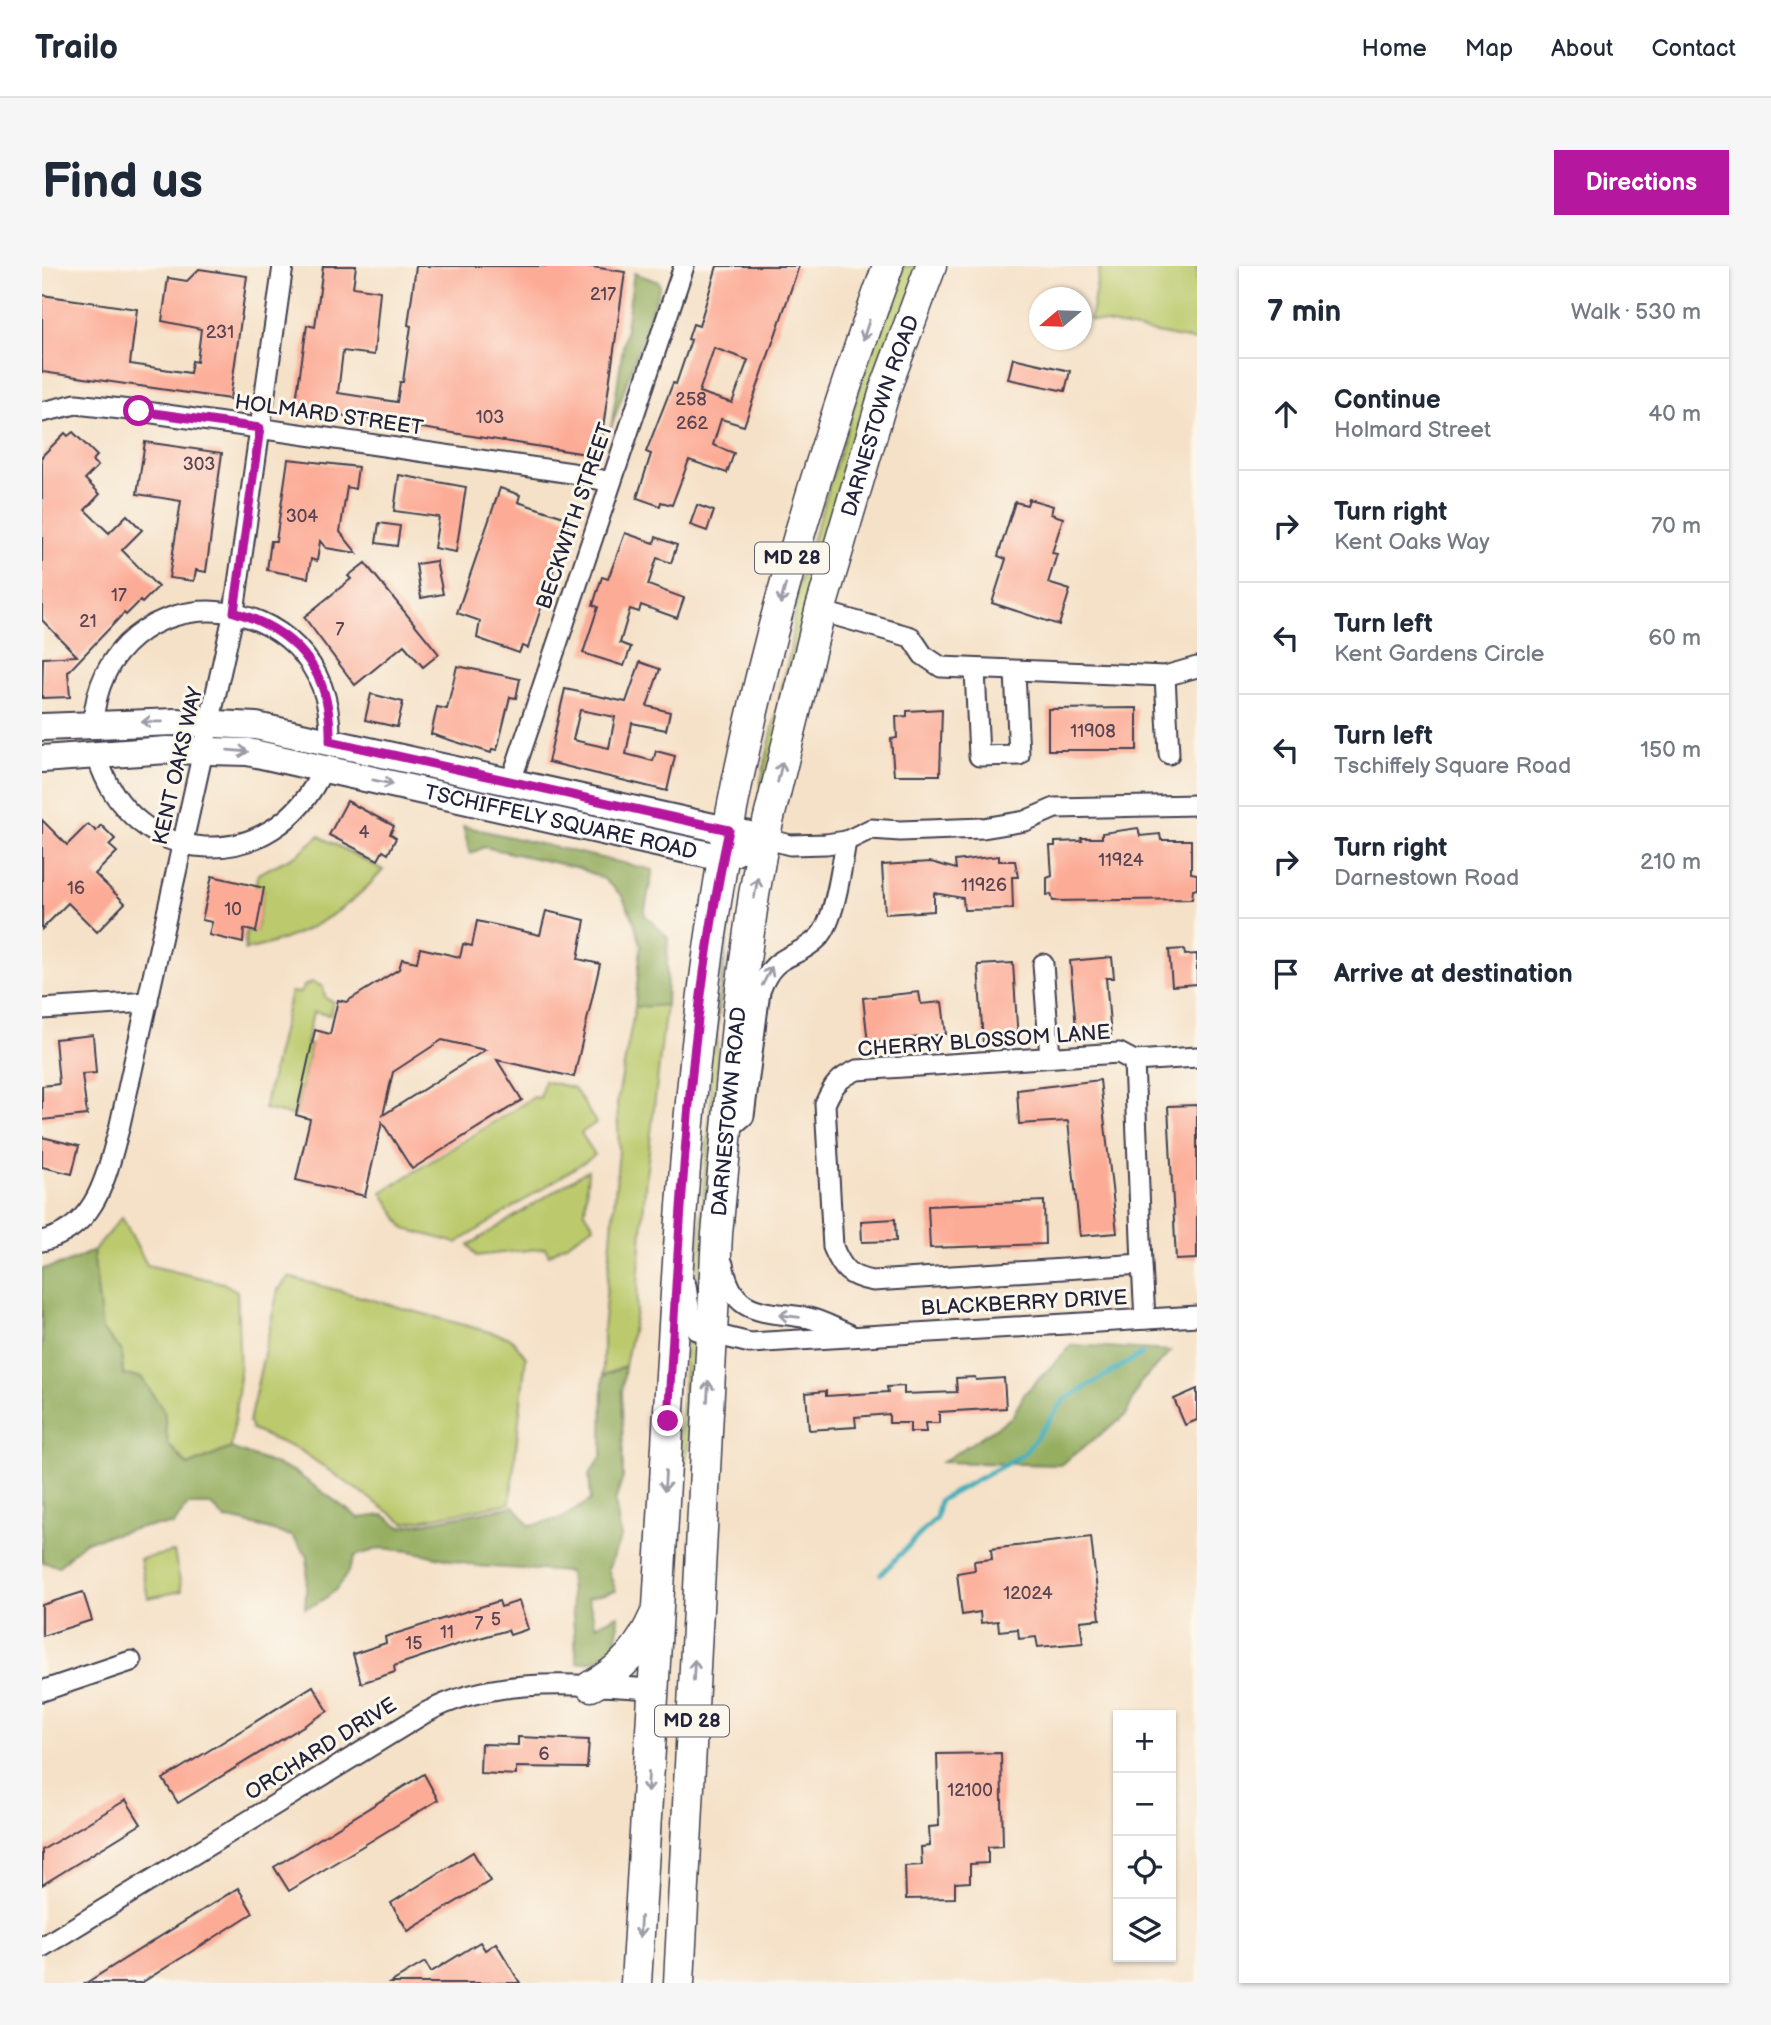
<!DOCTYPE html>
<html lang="en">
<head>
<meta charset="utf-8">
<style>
	body { margin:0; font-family:"Balsamiq Sans",sans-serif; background:#f6f6f7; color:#1f2937 }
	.controls { position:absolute; right:21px; bottom:21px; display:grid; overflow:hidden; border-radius:0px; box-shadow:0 2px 5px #0004 }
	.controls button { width:63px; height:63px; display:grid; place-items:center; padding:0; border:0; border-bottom:2px solid #e0e1e3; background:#fff; color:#1f2937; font:35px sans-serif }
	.compass { position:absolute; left:987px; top:21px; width:63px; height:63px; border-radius:50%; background:#fff; box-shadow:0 2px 5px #0004; rotate:251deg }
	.stop { position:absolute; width:21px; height:21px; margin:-16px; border:5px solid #b5179e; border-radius:50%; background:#fff }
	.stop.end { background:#b5179e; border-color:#fff; box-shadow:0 2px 7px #0008 }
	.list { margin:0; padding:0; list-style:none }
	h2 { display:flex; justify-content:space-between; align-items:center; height:91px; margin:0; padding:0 28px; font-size:30px }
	h2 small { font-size:23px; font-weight:400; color:#747a83 }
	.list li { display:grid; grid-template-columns:46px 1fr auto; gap:21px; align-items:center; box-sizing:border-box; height:112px; padding:0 28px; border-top:2px solid #e0e1e3 }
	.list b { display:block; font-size:26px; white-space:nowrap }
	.list p { margin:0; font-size:23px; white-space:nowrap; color:#747a83 }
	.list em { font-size:23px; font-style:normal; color:#747a83 }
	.icon { flex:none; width:38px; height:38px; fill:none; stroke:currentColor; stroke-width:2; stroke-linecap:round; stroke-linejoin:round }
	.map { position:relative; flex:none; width:1155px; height:1717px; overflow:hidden; border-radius:0px }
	header { display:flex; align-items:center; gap:42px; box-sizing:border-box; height:98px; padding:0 35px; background:#fff; border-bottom:2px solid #e0e1e3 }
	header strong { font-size:33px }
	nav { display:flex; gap:38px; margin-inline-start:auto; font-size:24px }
	.intro { display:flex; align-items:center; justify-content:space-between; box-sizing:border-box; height:168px; padding:0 42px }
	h1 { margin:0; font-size:49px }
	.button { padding:18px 32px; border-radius:0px; background:#b5179e; color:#fff; font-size:24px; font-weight:700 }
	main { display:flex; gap:42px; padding:0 42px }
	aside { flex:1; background:#fff; border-radius:0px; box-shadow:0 2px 5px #0004 }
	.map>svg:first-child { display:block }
</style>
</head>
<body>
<header>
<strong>Trailo</strong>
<nav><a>Home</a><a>Map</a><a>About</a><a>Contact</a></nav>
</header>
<div class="intro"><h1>Find us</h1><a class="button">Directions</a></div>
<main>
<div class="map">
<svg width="1155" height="1717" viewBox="0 0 1155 1717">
	<rect width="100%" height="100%" fill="#fbf7ec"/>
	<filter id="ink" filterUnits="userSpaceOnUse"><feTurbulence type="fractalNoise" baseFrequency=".0143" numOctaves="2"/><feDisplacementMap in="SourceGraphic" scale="14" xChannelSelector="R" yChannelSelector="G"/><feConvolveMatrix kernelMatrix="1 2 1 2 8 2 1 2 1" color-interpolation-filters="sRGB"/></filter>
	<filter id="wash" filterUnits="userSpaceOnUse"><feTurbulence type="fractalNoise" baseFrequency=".00686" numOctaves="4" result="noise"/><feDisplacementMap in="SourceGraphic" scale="28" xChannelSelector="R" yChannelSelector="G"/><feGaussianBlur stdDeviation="1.57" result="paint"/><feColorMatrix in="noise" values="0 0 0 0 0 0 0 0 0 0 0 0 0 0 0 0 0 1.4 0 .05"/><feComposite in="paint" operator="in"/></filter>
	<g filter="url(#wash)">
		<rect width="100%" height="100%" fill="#f5e1c7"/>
		<g fill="#bcca6d" stroke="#6f7654" stroke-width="2">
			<polygon points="861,0 877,0 718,537 719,515 748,386 755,324 829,86"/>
			<polygon points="1058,0 1155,0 1155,75 1048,54"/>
			<path d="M277,570L341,604C304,647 259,673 203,684L204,663L214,665L222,623L213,621L216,608L256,588Z"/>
			<polygon points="692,625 675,763 675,815 657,1039 655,1002 669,833 667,793"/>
			<polygon points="270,716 280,720 284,733 291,735 288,749 271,746 264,778 269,779 253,850 222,843 249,726 258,727 262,720"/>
			<polygon points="624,739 604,910 594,1046 583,1100 561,1110 561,1065 577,884 575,837 593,741"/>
			<polygon points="502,815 532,822 554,857 539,867 553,889 415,977 363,963 340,926 492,831 498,832"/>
			<polygon points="546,904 543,946 552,960 507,989 503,982 434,990 427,979"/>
			<polygon points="80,951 105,999 181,1017 195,1025 198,1111 189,1182 146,1200 126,1178 122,1145 81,1109 79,1084 60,1065 51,985"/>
			<polygon points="247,1011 469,1072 484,1091 468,1237 363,1257 259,1185 210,1164 207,1156 236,1024"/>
			<polygon points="645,1065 659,1078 639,1231 634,1231"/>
			<polygon points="132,1286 140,1325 106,1332 98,1293"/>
		</g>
		<g fill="#95ae60" stroke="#5c684e" stroke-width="2">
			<polygon points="592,7 617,16 618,20 569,162"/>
			<polygon points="421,560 611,604 602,648 626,672 624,739 593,741 599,679 591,652 580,630 562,613 537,602 442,581 428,588"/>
			<path d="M51,985L60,1064L79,1084L81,1109L99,1111L122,1145L126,1178L146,1200L189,1182L251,1205L317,1252L342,1249L359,1261L472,1240L488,1260L520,1252L549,1234L547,1208L560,1190L561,1110L583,1100L580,1125L581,1211L573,1236L579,1271L566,1303L574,1325L546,1332L554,1360L576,1349L575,1380L556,1394L535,1397L527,1306L435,1300L368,1285L339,1282L313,1290C303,1316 291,1333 263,1342L266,1291L250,1270C225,1265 208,1255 183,1253L169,1239H146L131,1259L100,1261L42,1276L17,1300L0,1296V1003L24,997Z"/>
			<polygon points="1030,1079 1129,1085 1098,1117 1084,1149 1018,1199 900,1196 970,1151 983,1127"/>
		</g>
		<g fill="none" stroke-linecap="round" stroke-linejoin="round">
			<polyline stroke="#3dadb9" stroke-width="5" points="839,1308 894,1252 898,1234 982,1188 1022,1134 1100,1088"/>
		</g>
		<g id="blocks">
			<g fill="#fcac96" fill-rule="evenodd">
				<polygon points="281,0 314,0 311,21 338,25 332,89 301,85 296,127 355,136 358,116 361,116 369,60 366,59 374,0 544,0 583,6 557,190 253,142 265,59 273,61"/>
				<path d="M675,0H757L702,160L679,153L671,179L692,187L685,207L647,194L630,239L619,236L618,240L595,232L609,188L604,186L631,117L634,118L649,74L646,73L651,58L657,60ZM672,82L706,94L690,137L657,126Z"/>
				<polygon points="157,3 205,10 188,133 0,106 0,29 95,43 88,98 148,107 150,95 155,96 159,63 120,55 126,12 145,15"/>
				<polygon points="971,92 1028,105 1023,125 966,113"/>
				<polygon points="31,166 55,190 50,195 56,200 43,213 58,228 43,244 67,267 85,249 100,264 80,284 116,321 100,337 98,335 84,349 82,347 26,406 28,431 0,432 1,392 35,390 0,354 0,190 23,167 26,170"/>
				<polygon points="103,176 180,187 164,306 154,304 152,315 127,312 139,235 95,228"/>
				<polygon points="246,193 316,201 313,223 305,221 298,266 315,287 284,282 278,275 275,295 269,293 266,312 225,304 229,275 234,275"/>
				<polygon points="357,209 424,221 414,286 392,282 397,251 352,245"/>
				<polygon points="458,222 478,229 476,236 528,253 486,382 480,380 477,387 435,372 438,355 415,347"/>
				<polygon points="987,233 1011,240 1009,248 1021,252 1010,287 1015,288 1006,317 1028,324 1017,359 950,337 964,293 956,290 973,236 985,239"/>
				<polygon points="655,239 672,245 665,265 648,259"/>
				<polygon points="337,257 358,260 355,280 334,277"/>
				<polygon points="583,267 612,277 614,271 635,279 629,297 615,292 606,319 642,332 635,352 599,339 597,346 588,343 578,377 589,381 582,400 541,387 556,341 551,339 560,311 566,313"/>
				<polygon points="394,295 401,328 379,332 374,298"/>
				<polygon points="323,297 397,388 381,401 362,379 313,419 262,351 309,313 306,310"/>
				<path d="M598,396L618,403L605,440L628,446L624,464L590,457L584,488L611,495L614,485L633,490L625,525L506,496L523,423L584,436ZM538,444L573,451L567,482L531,474Z"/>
				<polygon points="415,400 478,413 474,432 468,431 455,484 450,483 449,487 389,468 395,441 405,443"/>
				<polygon points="329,428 361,436 355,461 323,454"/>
				<polygon points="1095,442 1095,484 1006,484 1006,443"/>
				<polygon points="900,443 898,509 852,509 849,473 855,472 854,451 865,450 865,445"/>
				<polygon points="305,535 352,560 348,568 354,572 346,588 341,585 336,594 287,569"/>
				<polygon points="0,554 25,579 46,558 54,565 59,559 73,573 67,579 75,586 53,608 83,637 55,666 26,637 0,663"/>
				<polygon points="1096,562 1098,570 1118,568 1119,574 1149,574 1149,607 1155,608 1155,623 1151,624 1150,633 1011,635 1009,628 1005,629 1005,612 1010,610 1008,580 1013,580 1013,576 1040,575 1039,572 1060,572 1060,567"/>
				<polygon points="957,590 957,595 973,595 976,611 970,611 971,643 922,644 921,632 892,627 892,645 843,648 840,599 889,596 914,603 913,595"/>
				<polygon points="170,610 222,622 214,666 202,663 201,677 167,669 170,656 160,654"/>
				<path d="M504,645L543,654L536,693L558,698L532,811L455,794L480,834L370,903L340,856L323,930L254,914L268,853L254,849L273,764L288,768L296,734L304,736L357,703L360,693L375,696L378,682L418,691L421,678L430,680L435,655L498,669ZM400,774L443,784L341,849L351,806Z"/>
				<polygon points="1142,683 1143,689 1155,688 1155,718 1130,720 1127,684"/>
				<polygon points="1070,691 1072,712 1064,712 1069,770 1035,773 1028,695"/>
				<polygon points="971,697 976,775 941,777 936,699"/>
				<polygon points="877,726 879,738 900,736 904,768 826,777 821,732"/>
				<polygon points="51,769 54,807 40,808 45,849 0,854 0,820 17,818 13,773"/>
				<polygon points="1058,814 1075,967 1038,970 1026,855 977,858 975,824"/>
				<polygon points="1155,839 1155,993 1134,994 1126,840"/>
				<polygon points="0,871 37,880 30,908 0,901"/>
				<polygon points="1002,935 1003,978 888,982 886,940"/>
				<polygon points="853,953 854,975 820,976 819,955"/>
				<polygon points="933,1111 934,1114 962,1112 964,1142 897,1146 897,1157 883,1157 884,1166 868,1166 868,1157 847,1157 847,1148 813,1151 814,1161 767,1164 764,1127 784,1125 784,1130 846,1126 845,1121 862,1120 862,1128 915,1126 914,1112"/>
				<polygon points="1155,1123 1155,1154 1143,1159 1132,1133"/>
				<polygon points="1049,1271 1058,1353 1038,1355 1041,1377 996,1381 994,1371 977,1373 976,1363 957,1365 956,1355 939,1357 938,1346 920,1349 915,1307 933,1304 932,1295 950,1293 949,1283"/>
				<polygon points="41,1326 50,1354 0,1370 0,1339"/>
				<polygon points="457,1335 459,1341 477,1335 486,1363 468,1369 466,1364 417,1378 352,1400 353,1406 319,1417 311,1388 344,1377 343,1371"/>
				<polygon points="271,1420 286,1445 136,1537 121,1513"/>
				<polygon points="476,1471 547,1474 545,1502 474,1501 474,1509 438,1507 439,1478 476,1479"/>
				<polygon points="959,1487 961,1580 946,1581 946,1597 928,1598 928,1616 913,1617 913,1632 864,1633 863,1600 880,1599 879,1581 888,1580 887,1561 897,1560 895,1488"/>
				<polygon points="382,1508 396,1534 247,1625 232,1601"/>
				<polygon points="84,1534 99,1558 0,1619 0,1584"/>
				<polygon points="431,1586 448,1615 366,1665 349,1637"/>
				<polygon points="196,1622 211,1647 173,1671 99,1717 44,1717"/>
				<polygon points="438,1676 443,1684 454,1677 478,1717 348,1717 383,1696 389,1706"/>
			</g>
		</g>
	</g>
	<g filter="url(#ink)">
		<use href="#blocks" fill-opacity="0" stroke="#423f50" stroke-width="2"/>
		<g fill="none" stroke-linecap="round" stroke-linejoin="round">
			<g stroke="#423f50" stroke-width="23">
				<g id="street">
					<polyline points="0,146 34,138 97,145 530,207 568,216"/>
					<polyline points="778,345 869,371 881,389 899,401 1123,410 1155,401"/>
					<polyline points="933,404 937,490 977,489 973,406"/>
					<polyline points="1123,410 1127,488"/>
					<path d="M51,458C61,299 293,311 288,475"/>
					<path d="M55,490C89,605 232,613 281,503"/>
					<polyline points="469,515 642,0"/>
					<polyline points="722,572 748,579 784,578 804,575 829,563 858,565 941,562 983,555 1013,542 1155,539"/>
					<polyline points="1001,698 1008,791"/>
					<polyline points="0,743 106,736"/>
					<polyline points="1092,795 1155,791"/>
					<path d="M684,865L702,850L718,725C733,684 752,696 777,671C793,655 800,598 804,575"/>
					<path d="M0,975C55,962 64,910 77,863L192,346L241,0"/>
					<path d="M681,998C691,1052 721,1044 767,1052C780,1055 794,1063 807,1068"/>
					<path d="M1100,998L1092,795L1077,787L815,804C797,812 791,819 783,838L791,981C800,1003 807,1011 831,1015L1100,998L1103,1053"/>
					<polyline points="644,1019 648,1050 655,1064 708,1077 1155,1050"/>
					<polyline points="0,1425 89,1395"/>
					<path d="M0,1681L383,1447C454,1409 534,1419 612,1423"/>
				</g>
			</g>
			<g stroke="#423f50" stroke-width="30">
				<g id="secondary">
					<polyline points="0,461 134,456 214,460 707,569"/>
					<path id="s1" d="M0,493L125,484L206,486L681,592L722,572"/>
				</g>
			</g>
			<g stroke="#423f50" stroke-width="33">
				<g id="primary">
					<path d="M549,1420C581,1403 599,1381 613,1349"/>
					<path d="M594,1717C603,1562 613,1408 621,1253C633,1034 643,815 680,599C714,395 776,194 846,0"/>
					<path id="s2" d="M637,1717L675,968L697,738L712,629L722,572L778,345L844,121L889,0"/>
				</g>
			</g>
			<use href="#street" stroke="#fff" stroke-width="19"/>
			<use href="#secondary" stroke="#fff" stroke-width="26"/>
			<use href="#primary" stroke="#fff" stroke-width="30"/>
		</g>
		<defs><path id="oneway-shaft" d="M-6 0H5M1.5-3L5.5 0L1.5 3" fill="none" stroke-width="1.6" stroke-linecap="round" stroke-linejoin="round" transform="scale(1.75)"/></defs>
		<g stroke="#9c9ca7">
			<use href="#oneway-shaft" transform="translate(824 64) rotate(108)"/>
			<use href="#oneway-shaft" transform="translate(741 328) rotate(105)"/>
			<use href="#oneway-shaft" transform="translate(110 456) rotate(179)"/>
			<use href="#oneway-shaft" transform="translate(196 485) rotate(5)"/>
			<use href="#oneway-shaft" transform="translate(738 506) rotate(-77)"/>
			<use href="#oneway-shaft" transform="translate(341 516) rotate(12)"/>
			<use href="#oneway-shaft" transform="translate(714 622) rotate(-80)"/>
			<use href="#oneway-shaft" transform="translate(725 710) rotate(-63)"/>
			<use href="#oneway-shaft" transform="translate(747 1050) rotate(-173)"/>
			<use href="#oneway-shaft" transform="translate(666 1125) rotate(-87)"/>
			<use href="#oneway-shaft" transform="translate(623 1215) rotate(93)"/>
			<use href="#oneway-shaft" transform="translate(652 1404) rotate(-87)"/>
			<use href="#oneway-shaft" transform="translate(606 1516) rotate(93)"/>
			<use href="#oneway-shaft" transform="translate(598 1661) rotate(93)"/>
		</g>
	</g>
	<g fill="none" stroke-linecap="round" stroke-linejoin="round" filter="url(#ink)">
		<path stroke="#b5179e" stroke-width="9" d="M97,145L218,162L192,346C256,365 290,407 288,475L687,564C645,758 638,958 626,1155"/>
	</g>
	<g text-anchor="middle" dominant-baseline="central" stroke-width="6" stroke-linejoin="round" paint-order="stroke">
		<g font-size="18" fill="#584452">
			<text x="561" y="28">217</text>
			<text x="178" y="66">231</text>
			<text x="649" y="133">258</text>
			<text x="448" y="151">103</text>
			<text x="650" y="157">262</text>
			<text x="157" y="198">303</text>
			<text x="260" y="250">304</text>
			<text x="77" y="329">17</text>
			<text x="46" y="355">21</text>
			<text x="298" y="363">7</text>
			<text x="1051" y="465">11908</text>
			<text x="322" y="566">4</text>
			<text x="1079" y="594">11924</text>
			<text x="942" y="619">11926</text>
			<text x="34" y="622">16</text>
			<text x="191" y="643">10</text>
			<text x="986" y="1327">12024</text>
			<text x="454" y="1353">5</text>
			<text x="437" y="1357">7</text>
			<text x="405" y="1366">11</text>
			<text x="372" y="1377">15</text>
			<text x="502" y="1488">6</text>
			<text x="928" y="1524">12100</text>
		</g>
		<g fill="#fbf7ec" stroke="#636270" stroke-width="2">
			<rect x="713" y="276.5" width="74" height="31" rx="5"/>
			<rect x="613" y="1439.5" width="74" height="31" rx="5"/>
		</g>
		<g font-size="19" font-weight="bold" fill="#22223b">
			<text x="750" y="292">MD 28</text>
			<text x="650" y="1455">MD 28</text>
		</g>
		<g font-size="21" fill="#22223b" stroke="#fbf7ec">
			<text transform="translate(287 149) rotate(8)">HOLMARD STREET</text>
			<text stroke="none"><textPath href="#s2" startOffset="1587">DARNESTOWN ROAD</textPath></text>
			<text transform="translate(533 250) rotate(-71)">BECKWITH STREET</text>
			<text transform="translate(136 500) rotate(-77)">KENT OAKS WAY</text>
			<text stroke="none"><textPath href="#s1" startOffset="527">TSCHIFFELY SQUARE ROAD</textPath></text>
			<text transform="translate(942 775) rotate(-4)">CHERRY BLOSSOM LANE</text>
			<text stroke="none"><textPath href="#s2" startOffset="873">DARNESTOWN ROAD</textPath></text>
			<text transform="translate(982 1037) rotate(-3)">BLACKBERRY DRIVE</text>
			<text transform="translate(279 1483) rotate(-32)">ORCHARD DRIVE</text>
		</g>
	</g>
</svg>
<div class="controls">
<button>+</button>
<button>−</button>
<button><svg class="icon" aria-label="locate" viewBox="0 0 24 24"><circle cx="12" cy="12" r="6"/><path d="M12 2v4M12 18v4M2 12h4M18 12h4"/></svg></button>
<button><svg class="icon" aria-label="layers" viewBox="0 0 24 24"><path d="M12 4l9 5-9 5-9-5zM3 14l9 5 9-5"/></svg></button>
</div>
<svg class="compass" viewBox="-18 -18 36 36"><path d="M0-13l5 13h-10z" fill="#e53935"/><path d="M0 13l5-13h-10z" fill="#747a83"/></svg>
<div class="stop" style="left:97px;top:145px"></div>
<div class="stop end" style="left:626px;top:1155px"></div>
</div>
<aside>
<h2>7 min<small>Walk · 530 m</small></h2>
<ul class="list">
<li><svg class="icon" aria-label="ahead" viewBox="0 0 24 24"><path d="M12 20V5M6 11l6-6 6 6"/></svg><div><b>Continue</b><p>Holmard Street</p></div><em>40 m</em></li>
<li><svg class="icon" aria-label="right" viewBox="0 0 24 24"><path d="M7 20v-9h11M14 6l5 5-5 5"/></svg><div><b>Turn right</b><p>Kent Oaks Way</p></div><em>70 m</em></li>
<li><svg class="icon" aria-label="left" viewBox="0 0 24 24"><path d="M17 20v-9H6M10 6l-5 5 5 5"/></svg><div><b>Turn left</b><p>Kent Gardens Circle</p></div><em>60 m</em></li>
<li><svg class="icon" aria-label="left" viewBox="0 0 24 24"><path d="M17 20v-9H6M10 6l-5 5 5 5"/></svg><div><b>Turn left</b><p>Tschiffely Square Road</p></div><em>150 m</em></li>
<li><svg class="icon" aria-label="right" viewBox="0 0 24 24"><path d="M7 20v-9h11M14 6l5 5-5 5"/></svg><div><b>Turn right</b><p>Darnestown Road</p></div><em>210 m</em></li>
<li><svg class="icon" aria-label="arrive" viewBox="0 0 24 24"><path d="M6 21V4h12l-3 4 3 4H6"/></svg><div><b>Arrive at destination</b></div></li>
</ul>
</aside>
</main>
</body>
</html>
